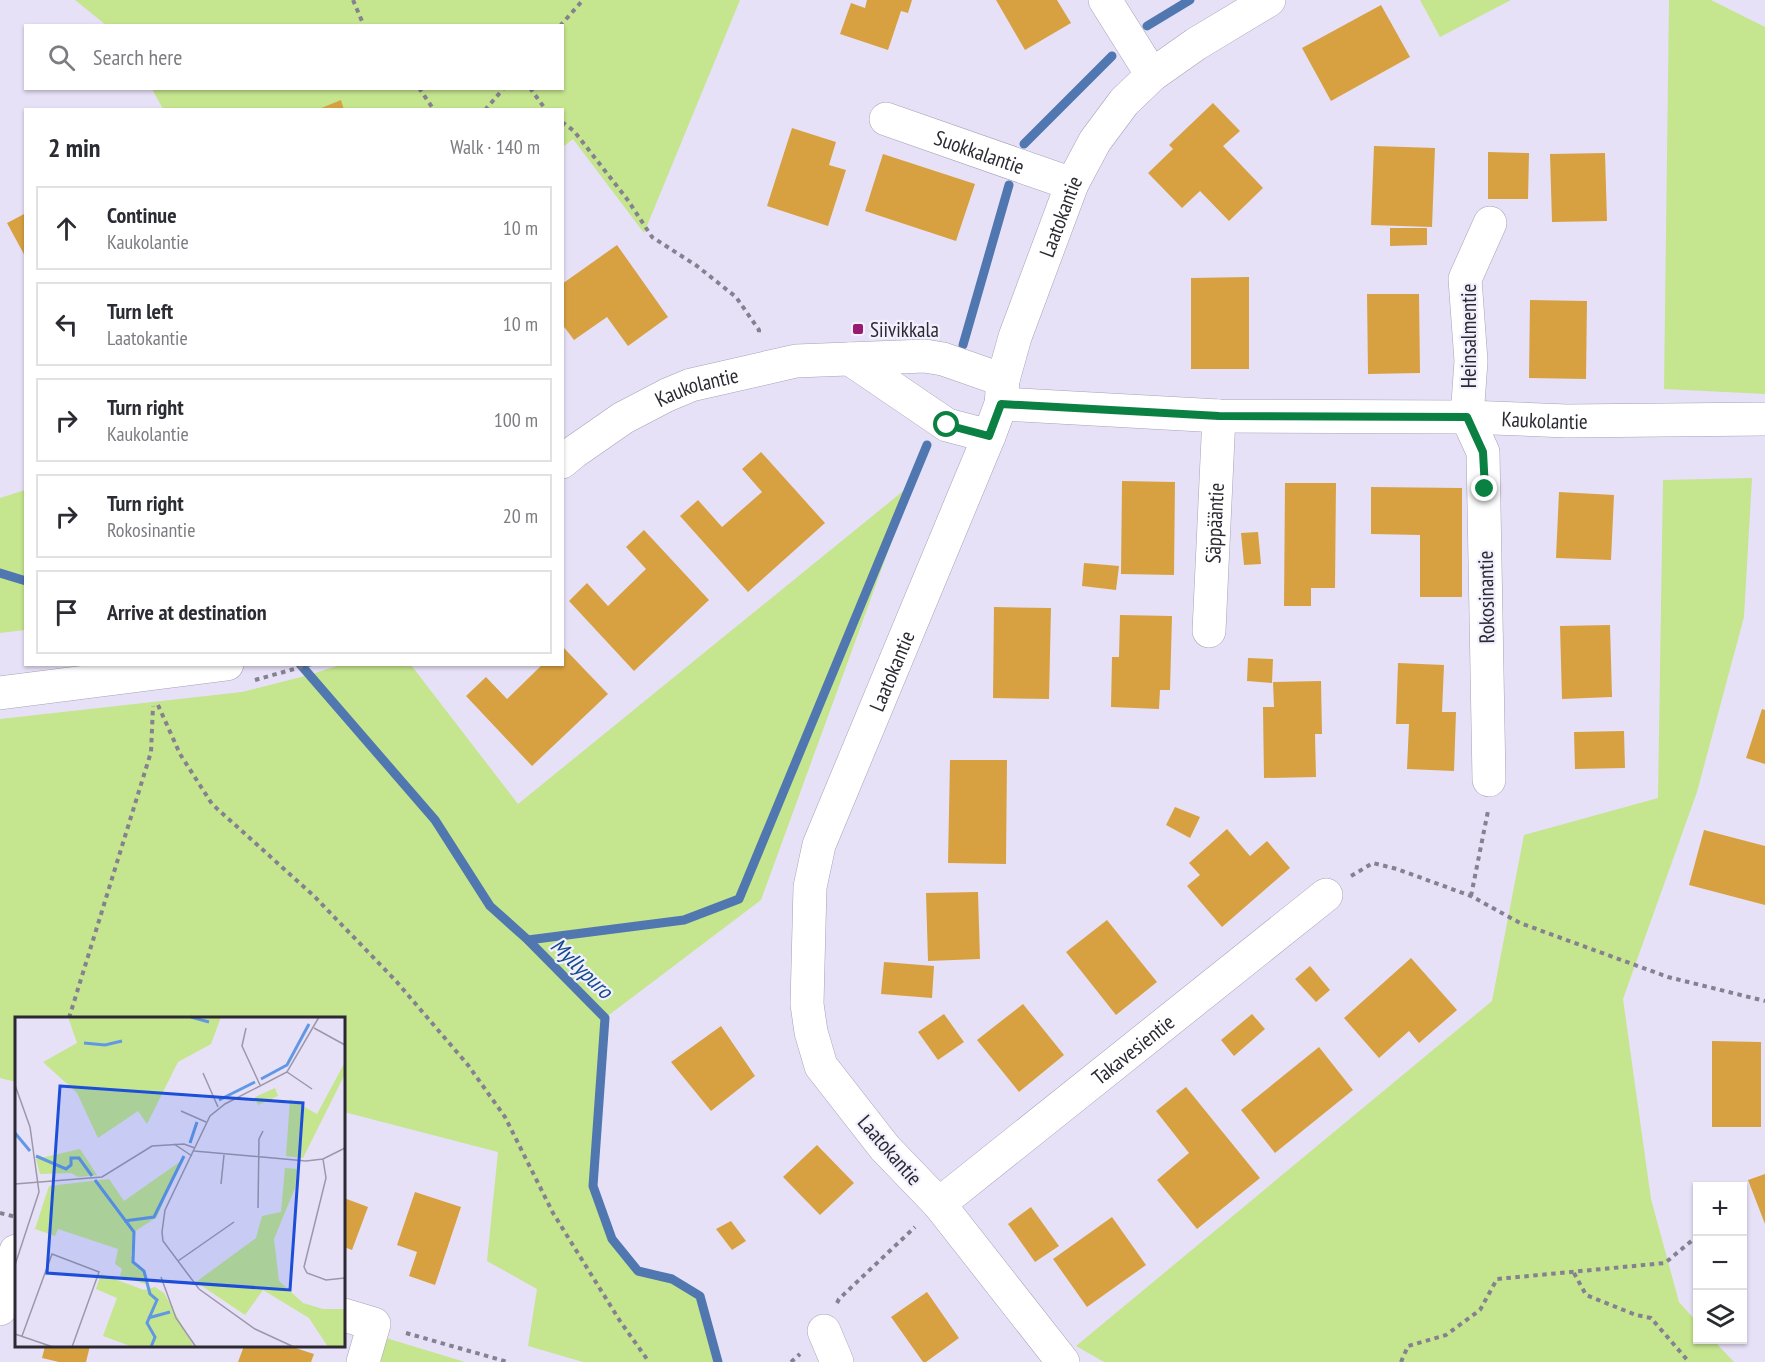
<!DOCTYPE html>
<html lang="en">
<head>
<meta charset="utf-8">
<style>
	body { margin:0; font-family:"PT Sans Narrow",sans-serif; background:#f7f7f7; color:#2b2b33 }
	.controls { position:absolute; right:18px; bottom:18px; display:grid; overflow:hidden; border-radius:0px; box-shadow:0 2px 4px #0004 }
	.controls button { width:54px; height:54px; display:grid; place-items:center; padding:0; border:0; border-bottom:2px solid #e1e1e2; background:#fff; color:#2b2b33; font:30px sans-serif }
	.stop { position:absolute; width:18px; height:18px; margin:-14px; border:4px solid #0b8043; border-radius:50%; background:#fff }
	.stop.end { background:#0b8043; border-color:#fff; box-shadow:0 2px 6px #0008 }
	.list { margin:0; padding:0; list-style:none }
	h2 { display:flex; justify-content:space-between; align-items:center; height:78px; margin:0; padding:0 24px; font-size:26px }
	h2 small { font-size:20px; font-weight:400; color:#7c7c81 }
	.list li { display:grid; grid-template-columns:39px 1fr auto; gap:18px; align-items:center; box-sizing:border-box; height:84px; margin:0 12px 12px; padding:0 12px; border:2px solid #e1e1e2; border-radius:0px }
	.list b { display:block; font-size:22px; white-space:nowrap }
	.list p { margin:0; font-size:20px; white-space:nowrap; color:#7c7c81 }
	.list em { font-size:20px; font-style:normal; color:#7c7c81 }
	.icon { flex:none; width:33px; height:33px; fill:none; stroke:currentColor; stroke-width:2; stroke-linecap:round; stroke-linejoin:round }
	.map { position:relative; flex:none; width:1765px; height:1362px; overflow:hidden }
	.search { position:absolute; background:#fff; box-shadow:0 2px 4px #0004; left:24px; top:24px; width:540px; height:66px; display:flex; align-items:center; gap:15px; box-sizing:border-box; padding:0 21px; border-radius:0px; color:#7c7c81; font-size:22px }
	.panel { position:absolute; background:#fff; box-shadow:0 2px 4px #0004; left:24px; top:108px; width:540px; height:558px; border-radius:0px }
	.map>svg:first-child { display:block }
</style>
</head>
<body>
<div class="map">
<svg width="1765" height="1362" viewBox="0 0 1765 1362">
	<rect width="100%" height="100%" fill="#e7e1f8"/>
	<g fill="#c5e58e">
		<polygon points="75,0 740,0 644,233 573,139 563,147 562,110 163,109 152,89 562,88 562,26 106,25"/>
		<polygon points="1420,0 1511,0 1440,37"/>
		<polygon points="1669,0 1711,0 1765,27 1765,394 1664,389"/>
		<polygon points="1752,478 1744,617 1697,792 1623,999 1651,1199 1679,1302 1697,1322 1698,1340 1713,1340 1734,1362 1104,1362 1076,1346 1492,1001 1524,835 1658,798 1663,480"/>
		<polygon points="913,483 761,900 605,1018 593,1186 612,1239 638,1271 672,1279 700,1296 718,1362 583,1362 528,1346 537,1289 487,1261 498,1152 344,1112 344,1018 16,1018 16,1082 0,1078 0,719 242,692 309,675 340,665 411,665 518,804"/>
		<polygon points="25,490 25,630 0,633 0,498"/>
		<polygon points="386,1338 465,1362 380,1362"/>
	</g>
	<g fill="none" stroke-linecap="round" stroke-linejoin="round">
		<g stroke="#5077af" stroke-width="9">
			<polyline points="1147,26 1190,0"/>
			<polyline points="1024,144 1112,56"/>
			<polyline points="963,345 1009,185"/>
			<polyline points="0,573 26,581"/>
			<polyline points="300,664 435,820 490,906 528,940 605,1018 593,1186 612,1239 638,1271 672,1279 700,1296 718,1362"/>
			<polyline points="528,940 684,920 739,899 927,445"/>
		</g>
	</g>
	<g fill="#d7a141">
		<polygon points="867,0 912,0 908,13 901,11 888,50 840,34 851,3 865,8"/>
		<polygon points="996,0 1057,0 1071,23 1025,50"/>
		<polygon points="1381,5 1410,57 1331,101 1302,48"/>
		<polygon points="341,100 344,110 319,110 319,109"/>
		<polygon points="1213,103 1240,131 1223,146 1263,188 1229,221 1200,191 1182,208 1148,173 1173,149 1169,145"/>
		<polygon points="792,128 836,142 829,165 846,170 828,226 767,206"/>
		<polygon points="1374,146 1435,148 1432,227 1371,225"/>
		<polygon points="1488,152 1529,153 1528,199 1488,199"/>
		<polygon points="1605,153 1607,221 1552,222 1550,154"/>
		<polygon points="883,154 975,184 956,241 865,211"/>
		<polygon points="26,213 26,258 7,223"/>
		<polygon points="1390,228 1427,228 1427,245 1390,246"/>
		<polygon points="617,245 668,317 628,346 607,317 574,340 562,324 562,284"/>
		<polygon points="1249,277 1249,369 1191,369 1191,278"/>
		<polygon points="1367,294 1419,294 1420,373 1368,374"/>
		<polygon points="1530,300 1587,301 1586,379 1529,378"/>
		<polygon points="761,452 825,523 748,592 680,516 698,500 722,527 762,492 742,469"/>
		<polygon points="1122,481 1175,482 1174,575 1121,574"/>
		<polygon points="1285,483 1336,483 1335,588 1311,588 1311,606 1284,606"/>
		<polygon points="1371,487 1462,488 1462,597 1420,597 1420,535 1371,534"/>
		<polygon points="1559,492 1614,495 1611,560 1556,558"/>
		<polygon points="644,530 709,600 634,671 569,601 587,583 608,606 646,569 626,547"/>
		<polygon points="1258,532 1261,564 1244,565 1241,533"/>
		<polygon points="1084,563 1119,566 1116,590 1082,586"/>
		<polygon points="994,607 1051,608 1049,699 993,698"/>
		<polygon points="1120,615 1172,616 1170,690 1160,690 1159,709 1111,707 1112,657 1119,657"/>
		<polygon points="1610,625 1612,697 1562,699 1560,626"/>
		<polygon points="562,646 608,694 532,766 466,696 486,677 507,699 543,664 562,664"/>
		<polygon points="1248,658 1273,659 1272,683 1247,681"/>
		<polygon points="1398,663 1444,665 1442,712 1456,712 1454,771 1407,769 1409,724 1396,724"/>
		<polygon points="1321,681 1322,734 1315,734 1316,777 1264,778 1263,707 1274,707 1273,682"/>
		<polygon points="1762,709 1765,710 1765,764 1746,758"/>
		<polygon points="1624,731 1625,768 1575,769 1574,732"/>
		<polygon points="950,760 1007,760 1006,864 948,863"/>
		<polygon points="1175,807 1200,817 1190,838 1166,825"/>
		<polygon points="1227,829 1250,856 1267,841 1290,868 1222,927 1187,886 1200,875 1189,863"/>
		<polygon points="1704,830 1765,846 1765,905 1689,885"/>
		<polygon points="978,892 980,959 928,961 926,893"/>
		<polygon points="1107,920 1157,982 1116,1015 1066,952"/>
		<polygon points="1411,958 1457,1010 1419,1043 1409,1031 1379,1058 1344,1018"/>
		<polygon points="884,962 934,966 932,998 881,994"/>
		<polygon points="1310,966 1330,990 1316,1002 1295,979"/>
		<polygon points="1023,1004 1064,1055 1019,1092 977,1040"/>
		<polygon points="944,1014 964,1042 938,1060 918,1032"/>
		<polygon points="1252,1014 1265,1029 1234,1056 1221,1040"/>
		<polygon points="721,1026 755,1076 711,1111 671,1062"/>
		<polygon points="1712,1041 1761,1042 1761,1127 1712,1127"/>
		<polygon points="1319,1047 1353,1090 1275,1153 1241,1110"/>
		<polygon points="1186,1087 1260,1178 1197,1229 1157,1180 1189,1153 1156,1111"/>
		<polygon points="817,1145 854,1183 820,1215 783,1177"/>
		<polygon points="1765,1174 1765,1224 1748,1180"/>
		<polygon points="415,1192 461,1207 435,1285 409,1276 417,1252 397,1245"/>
		<polygon points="344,1198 368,1207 352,1250 344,1247"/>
		<polygon points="1031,1207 1059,1246 1035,1262 1008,1224"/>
		<polygon points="1112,1217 1146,1265 1087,1307 1053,1259"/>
		<polygon points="731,1221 746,1241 732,1250 716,1229"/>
		<polygon points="927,1292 959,1338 926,1362 923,1362 891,1317"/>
		<polygon points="45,1346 90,1346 86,1362 59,1362 42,1358"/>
		<polygon points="244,1346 289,1346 314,1354 311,1362 238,1362"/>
	</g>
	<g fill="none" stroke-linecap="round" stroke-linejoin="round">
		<g stroke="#a7a1b7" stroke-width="34">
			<g id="minor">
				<polyline points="1105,0 1152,75"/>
				<path id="s1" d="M886,119L1072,184"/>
				<polyline points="850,359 947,425 989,436"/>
				<path id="s2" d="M1001,404L1219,416L1467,417L1567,421L1765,419"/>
				<path id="s3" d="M562,462L574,452L623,418L667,395L691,385L796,361L925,356L943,359L1003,380"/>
				<path id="s4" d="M1209,631L1219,416"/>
				<polyline points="0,693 227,664"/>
				<polyline points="1489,780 1483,452 1467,417 1471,361 1465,279 1490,223"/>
				<path id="s5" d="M939,1204L1326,895"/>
				<polyline points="0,1309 16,1251"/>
				<polyline points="344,1315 374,1324 363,1362"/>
				<polyline points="824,1331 837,1362"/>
				<path id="s6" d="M1063,1362L939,1204L885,1148L821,1066L811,1032L807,1004L810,887L819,845L989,436L1001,404L1003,380L1015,337L1072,184L1095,141L1124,102L1152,75L1196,44L1269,0"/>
			</g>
		</g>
		<g stroke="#858190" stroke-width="4" stroke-dasharray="4.5 4.5" stroke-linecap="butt">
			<polyline points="353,0 364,26"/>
			<polyline points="560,26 583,0"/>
			<polyline points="419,88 434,110"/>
			<polyline points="530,88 546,110"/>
			<polyline points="485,110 504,88"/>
			<polyline points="562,122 574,131 627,199 652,237 697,266 736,297 759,330 759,336"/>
			<polyline points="255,680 312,664"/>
			<polyline points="158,705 180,754 212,804 314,896 396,981 468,1065 505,1117 553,1213 620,1321 649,1362"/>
			<polyline points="1351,876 1373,863 1397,869 1471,896 1520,923 1668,977 1765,1001"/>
			<polyline points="1471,896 1488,811"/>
			<polyline points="69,1018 151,752 153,706"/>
			<polyline points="0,1213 16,1217"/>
			<polyline points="1574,1273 1586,1295 1636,1315 1651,1318 1689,1362"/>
			<polyline points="837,1303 839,1299 915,1227"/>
			<polyline points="406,1333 508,1362"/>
			<polyline points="791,1362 800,1354"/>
			<polyline points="1401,1362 1408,1346 1446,1335 1480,1310 1497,1279 1665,1263 1695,1238"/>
		</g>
		<use href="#minor" stroke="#fff" stroke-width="33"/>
	</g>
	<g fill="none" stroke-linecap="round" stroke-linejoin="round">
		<polyline stroke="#0b8043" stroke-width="8" points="947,425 989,436 1001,404 1219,416 1467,417 1483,452 1485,489"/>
	</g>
	<rect fill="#991a71" stroke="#f3f0fe" stroke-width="2" x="852" y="323" width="12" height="12" rx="3"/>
	<g text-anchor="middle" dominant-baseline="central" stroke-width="4.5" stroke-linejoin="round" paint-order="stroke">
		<g font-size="21" fill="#2c2932" stroke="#f3f0fe">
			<text stroke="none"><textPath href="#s1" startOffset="99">Suokkalantie</textPath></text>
			<text stroke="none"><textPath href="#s6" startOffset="1281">Laatokantie</textPath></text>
			<text transform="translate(1468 336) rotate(-90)">Heinsalmentie</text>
			<text stroke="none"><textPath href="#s3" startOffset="156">Kaukolantie</textPath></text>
			<text stroke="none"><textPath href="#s2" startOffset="544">Kaukolantie</textPath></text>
			<text stroke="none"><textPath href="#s4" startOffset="108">Säppääntie</textPath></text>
			<text transform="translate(1486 597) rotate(-91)">Rokosinantie</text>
			<text stroke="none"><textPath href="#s6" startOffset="795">Laatokantie</textPath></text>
			<text stroke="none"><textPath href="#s5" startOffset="248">Takavesientie</textPath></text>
			<text transform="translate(890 1150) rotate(49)">Laatokantie</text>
		</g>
		<g font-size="21" fill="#2c2932" stroke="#f3f0fe" text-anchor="start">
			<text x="870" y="329">Siivikkala</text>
		</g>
		<g font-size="22" font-style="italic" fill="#124a8e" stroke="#f3f0fe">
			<text transform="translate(582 968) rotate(44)">Myllypuro</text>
		</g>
	</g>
	<g transform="translate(15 1017)">
		<rect width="330" height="330" fill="#e7e1f8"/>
		<path d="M53,0H206L196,27L163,45L132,107L123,94L83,121L62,76L28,45L62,26ZM330,45V57L288,141L271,139L275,82L302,97ZM260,71L263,79L243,88L240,80ZM65,132L82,158L63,160L56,156L25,157L21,142ZM166,144L142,200L119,215L116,238L121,250L129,254L133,268L105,259L107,252L100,247L103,232L43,212L40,219L20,212L34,169L94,162L109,184ZM270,151L282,152L280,171L259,222L264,264L288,286L308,292H330V330H313L294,301L248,273L230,298L181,265L241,221L247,199L266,195ZM86,257L129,273L140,270L149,276L179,330H118L88,319L102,281L81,272Z" fill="#c5e58e"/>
		<path fill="none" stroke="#6098e5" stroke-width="3" d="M176,0L194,5M69,26L90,28L107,24M246,62L272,48L294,7M204,83L240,65M0,116L15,134M175,126L182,105M21,139L51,152L56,148V141H64L77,159M80,163L119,215L118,245L129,254L135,277L142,283L132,306L140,320L136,330M109,204L139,200L169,139M133,301L155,295"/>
		<path fill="none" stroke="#9c97a9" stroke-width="1.5" d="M231,11L227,29L245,68M299,11L330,28M272,55L297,72M188,56L203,90M0,68L15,110L24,175L0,248M166,94L191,105M159,127L177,139M179,134L291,144L308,142L330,131M308,142L311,161L289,250L292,256L311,263L330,261M0,167L87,160L137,129L169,127L180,131M206,167L209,138M243,191L244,122L248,114M163,244L219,205M146,260L161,301L181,330M0,317L38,330M7,319L37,237L84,255L57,330M279,330L240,312L184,272L148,224L147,215L150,193L195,99L210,87L272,55L304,0"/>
		<path fill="#1d4ed8" fill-opacity="0.15" stroke="#1d4ed8" stroke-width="3" d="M45,69L288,86L275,273L32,256Z"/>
		<rect width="330" height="330" fill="none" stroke="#2c2932" stroke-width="3"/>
	</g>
</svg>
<div class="controls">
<button>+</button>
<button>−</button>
<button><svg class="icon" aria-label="layers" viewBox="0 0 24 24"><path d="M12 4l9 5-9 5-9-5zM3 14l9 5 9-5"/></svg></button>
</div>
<div class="stop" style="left:947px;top:425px"></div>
<div class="stop end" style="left:1485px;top:489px"></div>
<div class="search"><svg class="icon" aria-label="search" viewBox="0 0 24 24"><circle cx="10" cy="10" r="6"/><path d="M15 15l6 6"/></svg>Search here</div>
<section class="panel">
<h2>2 min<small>Walk · 140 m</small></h2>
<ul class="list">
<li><svg class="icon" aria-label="ahead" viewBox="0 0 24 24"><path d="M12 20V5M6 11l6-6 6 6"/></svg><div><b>Continue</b><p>Kaukolantie</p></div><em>10 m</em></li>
<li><svg class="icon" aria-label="left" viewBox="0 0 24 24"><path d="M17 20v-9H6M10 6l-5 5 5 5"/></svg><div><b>Turn left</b><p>Laatokantie</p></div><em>10 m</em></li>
<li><svg class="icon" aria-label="right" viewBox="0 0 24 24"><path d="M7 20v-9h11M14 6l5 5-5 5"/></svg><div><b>Turn right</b><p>Kaukolantie</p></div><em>100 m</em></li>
<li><svg class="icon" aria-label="right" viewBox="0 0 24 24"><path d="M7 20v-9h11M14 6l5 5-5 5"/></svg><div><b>Turn right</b><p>Rokosinantie</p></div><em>20 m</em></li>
<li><svg class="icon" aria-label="arrive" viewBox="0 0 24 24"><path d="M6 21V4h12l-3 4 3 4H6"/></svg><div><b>Arrive at destination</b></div></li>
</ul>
</section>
</div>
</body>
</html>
